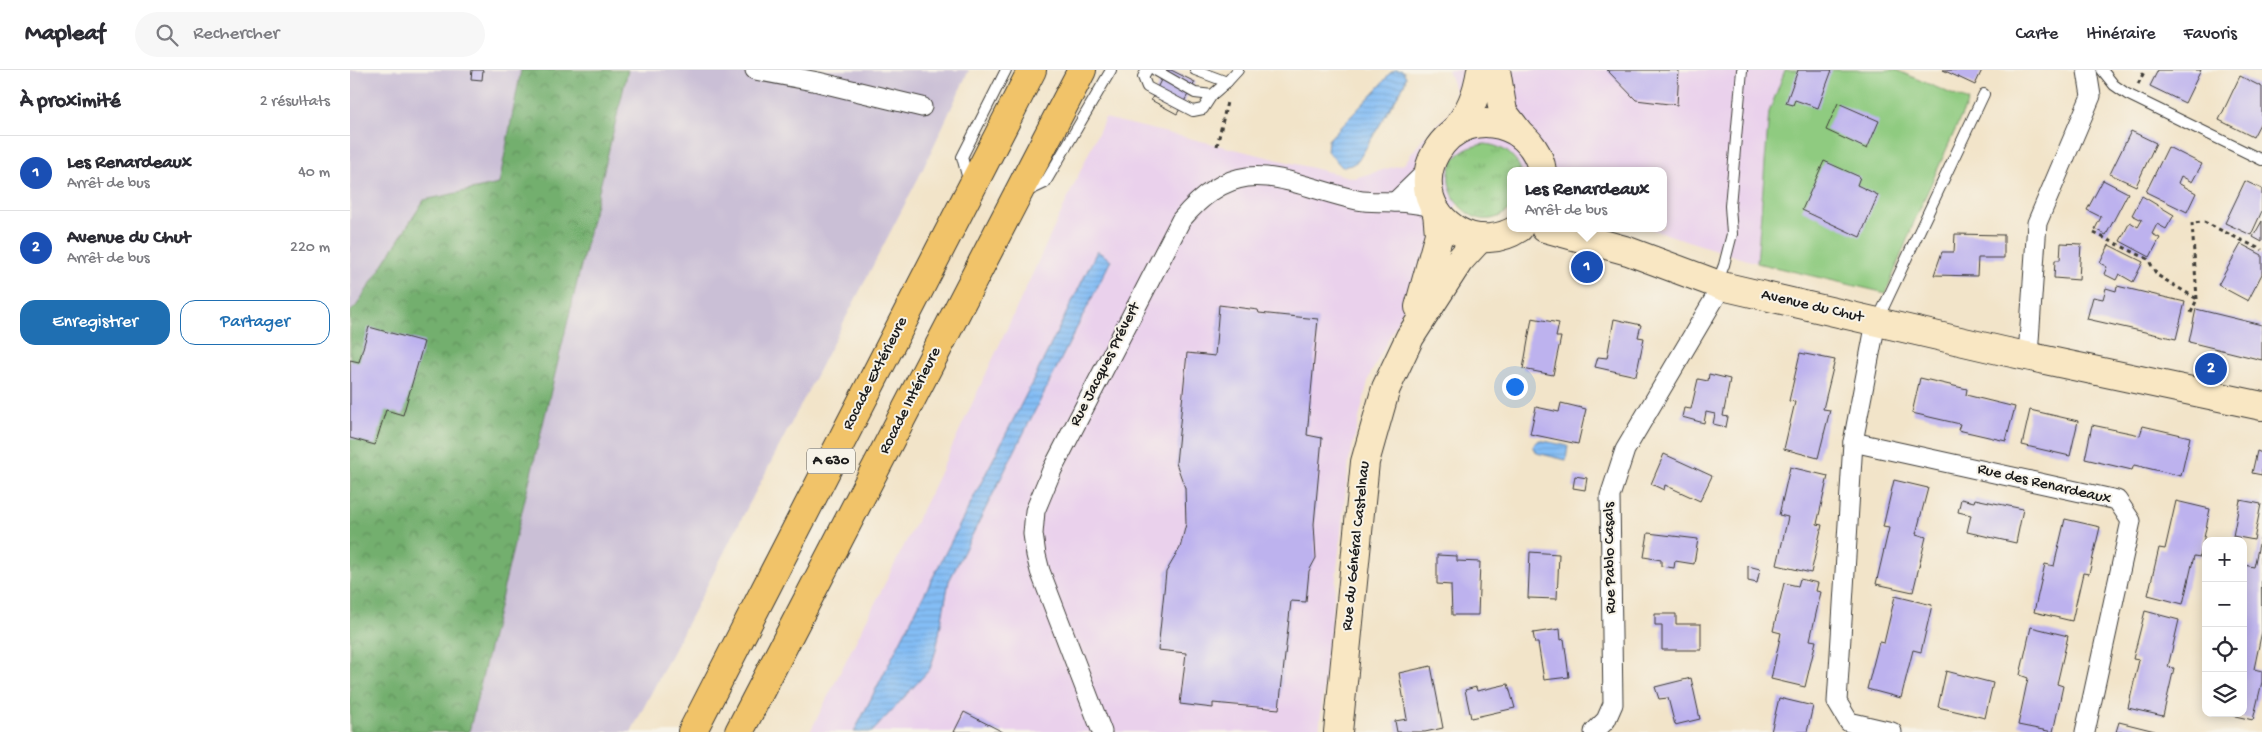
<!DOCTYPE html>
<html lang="fr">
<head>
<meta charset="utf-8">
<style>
	body { margin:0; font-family:"Gochi Hand",sans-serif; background:#f7f7f7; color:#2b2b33 }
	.controls { position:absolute; right:15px; bottom:15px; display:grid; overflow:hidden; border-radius:10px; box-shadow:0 2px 12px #0003 }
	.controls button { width:45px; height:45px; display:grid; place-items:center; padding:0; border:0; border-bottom:1px solid #e1e1e2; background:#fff; color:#2b2b33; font:25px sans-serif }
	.you { position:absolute; left:1164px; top:316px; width:18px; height:18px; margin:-12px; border:4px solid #fff; border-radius:50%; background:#1a73e8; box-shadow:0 0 0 8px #1a73e833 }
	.badge { display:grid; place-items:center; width:32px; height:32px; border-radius:50%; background:#1f6fb2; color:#fff; font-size:16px; font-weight:700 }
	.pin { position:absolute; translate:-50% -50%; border:2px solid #fff; box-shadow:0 1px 5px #0006 }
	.popup { position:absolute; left:1157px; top:97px; width:160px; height:65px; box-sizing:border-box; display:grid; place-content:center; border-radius:10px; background:#fff; filter:drop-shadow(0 1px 4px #0005); font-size:16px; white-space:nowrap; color:#7c7c81 }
	.popup b { font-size:19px; color:#2b2b33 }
	.popup::after { content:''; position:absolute; left:50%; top:100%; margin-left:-10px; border:10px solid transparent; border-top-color:#fff }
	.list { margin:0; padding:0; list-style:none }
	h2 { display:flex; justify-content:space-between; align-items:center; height:65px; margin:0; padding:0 20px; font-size:21px }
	h2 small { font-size:16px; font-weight:400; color:#7c7c81 }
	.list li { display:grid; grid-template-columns:32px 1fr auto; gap:15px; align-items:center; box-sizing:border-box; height:75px; padding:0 20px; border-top:1px solid #e1e1e2 }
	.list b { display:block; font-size:19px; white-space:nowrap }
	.list p { margin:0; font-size:16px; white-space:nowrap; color:#7c7c81 }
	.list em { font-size:16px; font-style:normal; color:#7c7c81 }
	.actions { display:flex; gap:10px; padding:15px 20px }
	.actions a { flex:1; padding:11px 0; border:1px solid #1f6fb2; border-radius:15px; text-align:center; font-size:18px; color:#1f6fb2 }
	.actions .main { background:#1f6fb2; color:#fff }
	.icon { flex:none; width:28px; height:28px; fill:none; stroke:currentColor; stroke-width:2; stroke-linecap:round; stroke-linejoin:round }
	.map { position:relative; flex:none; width:1912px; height:662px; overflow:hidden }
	header { display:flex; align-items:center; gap:30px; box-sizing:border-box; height:70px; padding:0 25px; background:#fff; border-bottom:1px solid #e1e1e2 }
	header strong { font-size:24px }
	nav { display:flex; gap:28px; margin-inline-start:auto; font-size:18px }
	.search { width:350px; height:45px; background:#f7f7f7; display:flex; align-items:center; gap:12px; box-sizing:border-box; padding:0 18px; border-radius:28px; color:#7c7c81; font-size:19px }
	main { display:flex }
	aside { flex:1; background:#fff }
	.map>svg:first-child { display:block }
</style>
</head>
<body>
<header>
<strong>Mapleaf</strong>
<div class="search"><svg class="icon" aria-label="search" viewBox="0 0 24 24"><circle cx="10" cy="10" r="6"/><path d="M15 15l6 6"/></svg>Rechercher</div>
<nav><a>Carte</a><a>Itinéraire</a><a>Favoris</a></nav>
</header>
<main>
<aside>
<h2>À proximité<small>2 résultats</small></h2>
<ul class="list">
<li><span class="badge" style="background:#1a4fb4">1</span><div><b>Les Renardeaux</b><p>Arrêt de bus</p></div><em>40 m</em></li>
<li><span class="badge" style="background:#1a4fb4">2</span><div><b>Avenue du Chut</b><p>Arrêt de bus</p></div><em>220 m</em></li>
</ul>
<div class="actions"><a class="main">Enregistrer</a><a>Partager</a></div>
</aside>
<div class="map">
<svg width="1912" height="662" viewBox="0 0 1912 662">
	<defs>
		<pattern id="grass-tufts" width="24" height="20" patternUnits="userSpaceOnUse" patternTransform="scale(1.25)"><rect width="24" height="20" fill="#8fcb80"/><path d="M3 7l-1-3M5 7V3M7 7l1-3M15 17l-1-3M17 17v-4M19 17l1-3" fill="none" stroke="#7bae6e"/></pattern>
		<pattern id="forest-crowns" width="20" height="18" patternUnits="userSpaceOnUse" patternTransform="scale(1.25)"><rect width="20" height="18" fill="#73af6e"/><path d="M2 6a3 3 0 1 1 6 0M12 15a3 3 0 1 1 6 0" fill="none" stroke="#5e8e5a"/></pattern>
		<pattern id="water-rules" width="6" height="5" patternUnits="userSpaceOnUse" patternTransform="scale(1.25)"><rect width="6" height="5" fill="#84bdf5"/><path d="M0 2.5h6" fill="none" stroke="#71a2d1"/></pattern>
	</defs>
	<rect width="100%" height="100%" fill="#f7f3e8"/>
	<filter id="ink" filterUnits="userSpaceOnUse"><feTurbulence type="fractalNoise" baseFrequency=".02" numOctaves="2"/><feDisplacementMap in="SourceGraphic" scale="10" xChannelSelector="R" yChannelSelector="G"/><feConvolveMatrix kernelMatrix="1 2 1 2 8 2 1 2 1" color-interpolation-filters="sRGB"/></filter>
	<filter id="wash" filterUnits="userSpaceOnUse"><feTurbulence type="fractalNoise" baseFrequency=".0096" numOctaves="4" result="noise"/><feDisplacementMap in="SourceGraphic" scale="20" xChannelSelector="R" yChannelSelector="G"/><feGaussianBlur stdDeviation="1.12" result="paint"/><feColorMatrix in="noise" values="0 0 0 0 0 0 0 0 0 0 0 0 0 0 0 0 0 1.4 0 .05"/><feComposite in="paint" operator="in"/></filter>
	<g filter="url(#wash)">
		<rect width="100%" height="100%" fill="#f2e4c9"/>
		<polygon fill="#ead1ec" points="1098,0 1435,0 1419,42 1407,193 1297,158 1313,158 1313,101 1161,101 1115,119 1019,307 999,391 969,662 460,662 580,424 755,48 1004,108 1054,94 1072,69 1100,43 1108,29"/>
		<polygon fill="#cabfd6" points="0,0 619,0 572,101 281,662 0,662"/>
		<path fill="url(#grass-tufts)" stroke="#56744e" d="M1135,74C1152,76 1165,84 1171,101H1161V138C1116,182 1061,84 1135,74Z"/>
		<polygon fill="url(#forest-crowns)" stroke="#486645" points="171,0 278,0 119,662 0,662 0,242 7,235 74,130 149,114"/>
		<polygon fill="#8fcb80" stroke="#56744e" points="1435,0 1546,0 1618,31 1564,152 1536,223 1407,193 1419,42"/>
		<g fill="url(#water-rules)" stroke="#506c88">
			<polygon points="1045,0 1053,1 1056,7 1054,15 1008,91 1001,95 992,97 977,81 978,70 1031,15 1039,4"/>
			<polygon points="747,181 761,190 599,511 586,580 580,599 522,662 504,662 680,317"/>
			<polygon points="1189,370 1218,376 1216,390 1187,383 1183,376"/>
		</g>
		<g id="blocks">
			<g fill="#bdb2ee">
				<polygon points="122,0 133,0 132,10 121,9"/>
				<polygon points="816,0 821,0 845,12 827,44 801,30"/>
				<polygon points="1257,0 1329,0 1327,35 1286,30"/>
				<polygon points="1448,0 1482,0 1468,38 1445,30 1443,35 1436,33"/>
				<polygon points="1593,0 1632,0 1625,15"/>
				<polygon points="1808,0 1851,0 1835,33 1800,16"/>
				<polygon points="1890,6 1912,17 1912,50 1903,67 1869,50"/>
				<polygon points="1488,33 1529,51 1517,79 1476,60"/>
				<polygon points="1781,61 1806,73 1786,116 1760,104"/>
				<polygon points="1818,77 1852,94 1842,112 1831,106 1828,113 1846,123 1837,142 1796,122"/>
				<polygon points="1474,91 1510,107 1507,115 1528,125 1510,167 1452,140"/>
				<polygon points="1753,110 1778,123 1756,165 1745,159 1751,147 1737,140"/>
				<polygon points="1895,111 1912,119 1912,141 1901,165 1875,153"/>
				<polygon points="1792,126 1824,145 1816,159 1807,154 1802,164 1810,168 1800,187 1770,171 1780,152 1788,157 1792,150 1782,145"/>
				<polygon points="1912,151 1912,172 1903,167"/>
				<polygon points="1605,164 1654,165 1654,188 1628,188 1627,206 1584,205 1592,182 1604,182"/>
				<polygon points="1711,173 1731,174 1729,210 1704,208 1705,190 1710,190"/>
				<polygon points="1891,174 1912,185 1912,204 1898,231 1868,215"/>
				<polygon points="1759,175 1793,192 1783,212 1769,204 1766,210 1754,204 1757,197 1750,193"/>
				<polygon points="1767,216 1835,232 1826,269 1737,249 1743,227 1753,229 1756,218 1766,221"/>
				<polygon points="869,235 908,240 909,243 968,249 957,365 972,368 964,454 966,488 959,501 956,532 941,531 929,639 863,633 863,638 830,634 836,583 808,580 816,502 830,478 836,454 835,418 826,393 837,283 865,286"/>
				<polygon points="1846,239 1912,255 1912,290 1839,272"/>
				<polygon points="1182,248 1209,253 1206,267 1211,267 1203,305 1173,299"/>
				<polygon points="1264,249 1291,255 1288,267 1294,268 1286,306 1245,297 1248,287 1257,288"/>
				<polygon points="19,257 74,272 53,345 36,340 25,375 0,368 0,290 9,292"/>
				<polygon points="1450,283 1485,290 1473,339 1480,340 1468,388 1434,379 1445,332 1439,331"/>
				<polygon points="1359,304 1380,309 1373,346 1378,347 1376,357 1363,354 1365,344 1356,342 1354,353 1332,347 1334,338 1341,339 1348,309 1358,311"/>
				<polygon points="1570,308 1617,319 1616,325 1665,337 1656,371 1608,360 1610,354 1562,343"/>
				<polygon points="1211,333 1236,339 1228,374 1180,364 1186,337 1209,342"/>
				<polygon points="1680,340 1728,351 1720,386 1672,375"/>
				<polygon points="1742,355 1790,365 1793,356 1840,367 1831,406 1784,395 1782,400 1735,389"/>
				<polygon points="1907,381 1912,383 1912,405 1902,403"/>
				<polygon points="1314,384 1362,406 1350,431 1315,415 1314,420 1301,414"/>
				<polygon points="1440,397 1478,406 1467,454 1472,455 1461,503 1427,495 1438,447 1429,445"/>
				<polygon points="1225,406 1237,408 1235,420 1223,418"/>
				<polygon points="1544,410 1578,418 1566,464 1576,467 1563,522 1526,514 1539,458 1533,457"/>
				<polygon points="1611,429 1624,432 1625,429 1673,439 1666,473 1617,462 1621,445 1608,442"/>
				<polygon points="1890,430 1911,434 1904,470 1883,466"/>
				<polygon points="1826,431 1860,439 1850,487 1844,486 1833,534 1798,525 1809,478 1815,479"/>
				<polygon points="1715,449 1750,457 1739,504 1733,503 1722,551 1684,542 1695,494 1704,496"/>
				<polygon points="1298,463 1348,469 1344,494 1325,491 1324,498 1311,496 1311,490 1294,487"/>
				<polygon points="1911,465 1912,561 1904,599 1912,601 1912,612 1903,650 1876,644 1893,643 1893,498 1894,495 1904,497"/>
				<polygon points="1180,482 1209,484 1207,529 1178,528"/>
				<polygon points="1087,485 1107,486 1107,491 1130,492 1128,545 1102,545 1101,515 1087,514"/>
				<polygon points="1398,496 1410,499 1407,513 1398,511"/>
				<polygon points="1450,509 1468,513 1466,521 1471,522 1460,570 1466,571 1455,617 1421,609 1431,563 1423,561 1434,513 1448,516"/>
				<polygon points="1545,526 1582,535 1571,582 1563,580 1551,628 1517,619 1529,572 1534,573"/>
				<polygon points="1795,541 1829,550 1818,597 1824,598 1813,646 1778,638 1789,590 1783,589"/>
				<polygon points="1305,544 1326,544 1326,554 1351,554 1351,580 1312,580 1312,555 1305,555"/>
				<polygon points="1681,557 1718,566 1707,614 1713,616 1703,662 1668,655 1678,608 1670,605"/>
				<polygon points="1210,559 1211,570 1214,569 1219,607 1194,610 1188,573 1185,573 1183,563"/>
				<polygon points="1081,596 1093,658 1075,662 1047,662 1045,651 1057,649 1049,603"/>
				<polygon points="1596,601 1643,613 1635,648 1588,637"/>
				<polygon points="1341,608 1350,649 1325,655 1318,628 1309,629 1305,617"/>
				<polygon points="1158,614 1165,638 1121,648 1115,620 1126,617 1127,621"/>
				<polygon points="1429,628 1463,636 1457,662 1421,662"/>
				<polygon points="614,642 653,662 604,662"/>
				<polygon points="1769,652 1805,661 1805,662 1766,662"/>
			</g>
		</g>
	</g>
	<g filter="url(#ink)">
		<use href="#blocks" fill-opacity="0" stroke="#3c3a36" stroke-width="1"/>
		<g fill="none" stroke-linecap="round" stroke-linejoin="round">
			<g stroke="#3c3a36" stroke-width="12">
				<g id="lane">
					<polyline points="797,0 793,7 797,17 843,41 853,39 862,25"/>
					<polyline points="805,0 845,23 862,25 877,12"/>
					<polyline points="845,0 877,12 888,0"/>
					<polyline points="1752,0 1764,15 1777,24 1912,90"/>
					<polyline points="619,113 612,87 656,0"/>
					<polyline points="676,122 695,113 761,0"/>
					<polyline points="1367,213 1374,195 1382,164 1380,136 1392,0"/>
					<polyline points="1527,251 1634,24"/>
				</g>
			</g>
			<g stroke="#3c3a36" stroke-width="21">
				<g id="street">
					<polyline points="405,0 468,12 572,37"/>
					<polyline points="1045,132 1078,100"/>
					<polyline points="1526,252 1503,372 1487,632 1499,652 1542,662"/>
					<polyline points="1678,286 1687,153 1741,26 1737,1"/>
					<polyline points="1503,372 1767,430 1781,451 1735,662"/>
					<path d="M752,662L690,501L686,485L683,464L685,441L702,400L831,150C891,78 932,113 1007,130C1021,133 1032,131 1045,132C1058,132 1071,135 1083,136"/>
					<polyline points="1244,662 1256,650 1263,634 1260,426 1275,380 1372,216"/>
				</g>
			</g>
			<g stroke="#3c3a36" stroke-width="30">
				<g id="secondary">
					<polyline points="1146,0 1153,42 1170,64"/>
					<path d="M1104,62C1120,42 1127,25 1131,0"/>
					<path d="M1169,158C1151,170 1127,172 1108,161C1041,121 1097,25 1165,61C1179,69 1190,85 1192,101"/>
					<polyline points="1195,158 1278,181 1372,216 1653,281 1912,336"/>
					<polyline points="1069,237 1089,164 1087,142"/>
					<polyline points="988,662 1015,392 1036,318 1060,267 1109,191 1130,168"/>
				</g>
			</g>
			<g stroke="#3c3a36" stroke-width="30">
				<g id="highway">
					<polyline points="342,662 682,0"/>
					<polyline points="389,662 732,0"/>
				</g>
			</g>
			<g stroke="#3c3a36" stroke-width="3" stroke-dasharray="4 4" stroke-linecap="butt">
				<polyline points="1788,14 1795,0"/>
				<polyline points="867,76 877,32"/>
				<polyline points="1744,163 1798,189 1807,205 1847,229 1840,245"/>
				<polyline points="1847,229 1842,153 1854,152 1912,180"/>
			</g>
			<use href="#lane" stroke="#fff" stroke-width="10"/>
			<use href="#street" stroke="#fff" stroke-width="19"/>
			<use href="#secondary" stroke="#f9e7c3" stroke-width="28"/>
			<use href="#highway" stroke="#f1c369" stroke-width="28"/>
		</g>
	</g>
	<g text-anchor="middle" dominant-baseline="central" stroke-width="4" stroke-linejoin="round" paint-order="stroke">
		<rect fill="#f7f3e8" stroke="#5e5c59" stroke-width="1" x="457" y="378.5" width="48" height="25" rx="4"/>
		<g font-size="15" font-weight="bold" fill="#1c1c1c">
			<text x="481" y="391">A 630</text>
		</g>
		<g font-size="16" fill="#1c1c1c" stroke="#f7f3e8">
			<text transform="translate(1462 237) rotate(13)">Avenue du Chut</text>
			<text transform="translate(756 295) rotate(-63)">Rue Jacques Prévert</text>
			<text transform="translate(526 304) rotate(-63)">Rocade Extérieure</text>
			<text transform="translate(561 331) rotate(-63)">Rocade Intérieure</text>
			<text transform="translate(1694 415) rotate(13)">Rue des Renardeaux</text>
			<text transform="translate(1007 476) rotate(-84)">Rue du Général Castelnau</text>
			<text transform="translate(1261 488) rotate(-91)">Rue Pablo Casals</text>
		</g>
	</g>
</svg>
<div class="controls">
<button>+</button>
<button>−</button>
<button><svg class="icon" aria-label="locate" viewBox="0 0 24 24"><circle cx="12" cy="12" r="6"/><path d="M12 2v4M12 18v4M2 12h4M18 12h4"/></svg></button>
<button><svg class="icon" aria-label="layers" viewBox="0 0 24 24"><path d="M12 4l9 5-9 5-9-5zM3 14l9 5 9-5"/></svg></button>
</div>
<div class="you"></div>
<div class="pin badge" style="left:1237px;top:197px;background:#1a4fb4">1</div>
<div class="popup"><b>Les Renardeaux</b>Arrêt de bus</div>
<div class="pin badge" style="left:1861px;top:299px;background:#1a4fb4">2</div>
</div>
</main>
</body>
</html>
